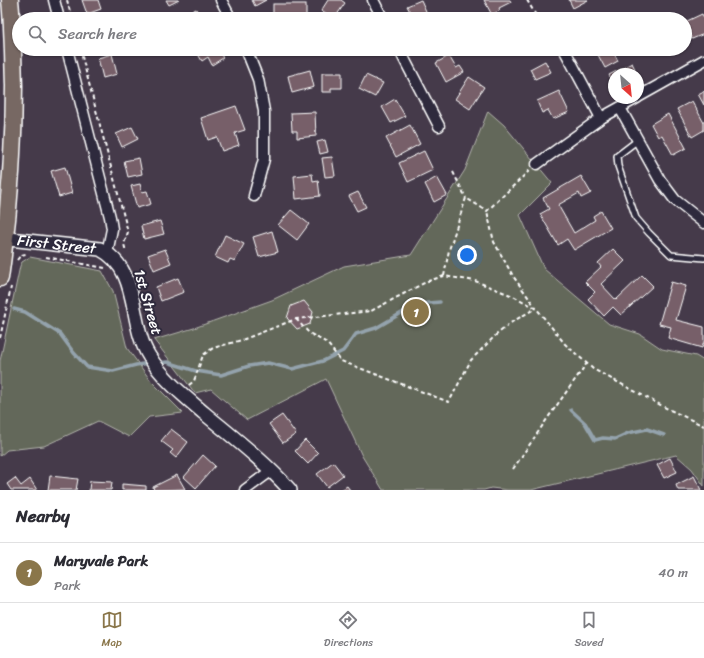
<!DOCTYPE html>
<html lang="en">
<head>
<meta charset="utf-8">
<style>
	body { margin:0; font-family:Sriracha,sans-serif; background:#f2f2f3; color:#2b2b33 }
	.compass { position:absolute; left:608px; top:68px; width:36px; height:36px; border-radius:50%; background:#fff; box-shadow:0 1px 3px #0004; rotate:153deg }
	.you { position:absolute; left:467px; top:255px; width:14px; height:14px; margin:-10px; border:3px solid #fff; border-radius:50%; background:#1a73e8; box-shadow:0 0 0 6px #1a73e833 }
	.badge { display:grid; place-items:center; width:26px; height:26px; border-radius:50%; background:#8a764a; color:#fff; font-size:13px; font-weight:700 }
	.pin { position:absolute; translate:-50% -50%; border:2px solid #fff; box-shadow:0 1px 4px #0006 }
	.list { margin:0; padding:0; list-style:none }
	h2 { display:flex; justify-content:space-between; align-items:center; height:52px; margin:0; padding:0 16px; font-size:17px }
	h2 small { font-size:13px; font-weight:400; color:#7c7c81 }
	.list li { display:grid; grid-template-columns:26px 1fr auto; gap:12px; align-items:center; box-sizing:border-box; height:60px; padding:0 16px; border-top:1px solid #e1e1e2 }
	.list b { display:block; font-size:15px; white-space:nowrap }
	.list p { margin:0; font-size:13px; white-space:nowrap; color:#7c7c81 }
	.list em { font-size:13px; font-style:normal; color:#7c7c81 }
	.icon { flex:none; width:22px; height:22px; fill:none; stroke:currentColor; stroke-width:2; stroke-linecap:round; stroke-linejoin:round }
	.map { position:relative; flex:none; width:704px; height:490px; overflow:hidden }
	.search { position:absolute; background:#fff; box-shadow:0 1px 3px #0004; left:12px; right:12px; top:12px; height:44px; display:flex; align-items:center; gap:10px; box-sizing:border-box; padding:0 14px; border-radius:22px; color:#7c7c81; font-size:15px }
	.sheet { height:112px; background:#fff }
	nav { display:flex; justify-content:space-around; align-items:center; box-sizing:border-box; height:56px; border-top:1px solid #e1e1e2; background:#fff; font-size:11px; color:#7c7c81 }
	nav a { display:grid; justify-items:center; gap:2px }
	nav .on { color:#8a764a }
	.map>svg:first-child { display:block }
</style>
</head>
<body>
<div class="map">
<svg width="704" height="490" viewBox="0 0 704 490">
	<rect width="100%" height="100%" fill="#453a4a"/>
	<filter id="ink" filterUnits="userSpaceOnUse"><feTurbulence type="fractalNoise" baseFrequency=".025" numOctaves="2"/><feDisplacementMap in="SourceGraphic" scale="8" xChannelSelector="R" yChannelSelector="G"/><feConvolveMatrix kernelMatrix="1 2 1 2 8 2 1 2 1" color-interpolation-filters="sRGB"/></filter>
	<g filter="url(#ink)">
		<g fill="#64685a" stroke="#b2b4ac">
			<polygon points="488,111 504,125 552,183 520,215 544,269 609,324 640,334 662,349 696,356 704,361 704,486 692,469 676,455 531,490 508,490 491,488 484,490 383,490 362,456 326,379 247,420 211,389 195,393 154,340 194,328 272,300 344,266 411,255 465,170"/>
			<polygon points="30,257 102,271 113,291 127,348 151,381 183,413 149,417 129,437 98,421 44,446 7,450 0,456 0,361 20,266 22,262"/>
		</g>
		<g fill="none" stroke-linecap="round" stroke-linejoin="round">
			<g stroke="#94a3ad" stroke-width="3.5">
				<polyline points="14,309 25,312 60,334 74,353 87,367 113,371 136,365 150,363"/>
				<polyline points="157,363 167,362 196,371 221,375 249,366 268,363 292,369 323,361 343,351 356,334 376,328 417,304 440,302"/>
				<polyline points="571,410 585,423 595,440 603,438 615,439 628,433 647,429 664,435"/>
			</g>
		</g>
		<g fill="#775f69" stroke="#fff">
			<polygon points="82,0 98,0 101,9 87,14"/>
			<polygon points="166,0 179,0 169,5"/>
			<polygon points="252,0 266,0 255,6"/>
			<polygon points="328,0 341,0 345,3 334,19 321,11"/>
			<polygon points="421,0 429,18 426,19 414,19 407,6"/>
			<polygon points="484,0 510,0 511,2 499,8 500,10 492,15"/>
			<polygon points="569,0 588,0 573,8"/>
			<rect x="273" y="4" width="33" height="14"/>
			<polygon points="196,9 201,19 178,19"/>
			<polygon points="702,14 704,18 704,34 692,39 685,22"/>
			<polygon points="195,49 218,49 223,58 212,65 208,57 202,61"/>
			<polygon points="429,49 439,49 431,53"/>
			<polygon points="604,49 612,49 618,61 605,68 597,53"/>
			<polygon points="666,49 675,49 668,53"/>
			<polygon points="112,54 117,74 103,78 98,58"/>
			<polygon points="449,56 456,68 460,66 464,72 446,82 436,63"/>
			<polygon points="545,61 551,72 535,79 530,69"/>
			<polygon points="632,63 635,69 627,74 614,74 614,84 609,75"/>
			<polygon points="310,70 314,87 292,93 288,76"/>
			<polygon points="322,73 342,73 342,88 331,88 331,92 322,92"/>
			<polygon points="366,75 383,83 375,97 359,89"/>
			<polygon points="469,77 484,87 470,109 455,99"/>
			<polygon points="559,91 569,112 553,119 548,110 542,113 537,101"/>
			<polygon points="704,91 704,105 698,94"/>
			<polygon points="395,99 405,116 391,123 382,107"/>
			<polygon points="692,101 704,123 704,130 692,137 677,109"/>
			<polygon points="236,106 245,130 235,133 239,145 222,151 217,137 208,140 201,118"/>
			<polygon points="315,112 316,136 297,138 297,131 292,131 291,113"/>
			<polygon points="668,114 686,148 673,155 662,135 658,137 651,124"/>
			<polygon points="410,125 420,144 396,157 386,138"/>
			<polygon points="132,127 138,139 122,147 116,134"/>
			<polygon points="325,140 328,152 320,154 317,142"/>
			<polygon points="424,151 433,170 408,182 399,163"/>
			<polygon points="332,157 335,176 325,177 322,158"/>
			<polygon points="139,158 142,174 128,177 124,161"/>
			<polygon points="65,167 72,193 59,197 51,171"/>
			<polygon points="312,174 313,181 318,180 320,196 296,199 294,176"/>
			<polygon points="581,176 591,193 581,198 579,193 558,205 574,233 595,220 593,216 601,211 611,228 574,250 567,239 558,245 540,214 549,209 543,198"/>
			<polygon points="437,177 447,195 434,202 425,184"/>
			<polygon points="140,184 142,192 147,191 151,204 137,208 131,186"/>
			<polygon points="358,192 366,207 357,211 349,196"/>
			<polygon points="291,210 309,224 297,240 278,225"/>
			<polygon points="160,221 164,234 144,239 141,226"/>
			<polygon points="272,231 278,252 259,257 253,237"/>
			<polygon points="225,235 244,244 235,261 230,259 228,263 215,257"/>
			<polygon points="165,249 171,263 154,270 148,255"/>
			<polygon points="613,249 625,261 601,284 616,300 642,275 653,286 621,315 613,307 604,316 588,299 595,292 585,282 601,267 598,263"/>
			<polygon points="178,278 184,292 161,301 156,287"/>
			<polygon points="671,282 686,286 676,320 704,327 704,342 702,348 668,338 671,327 659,324"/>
			<polygon points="304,301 313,312 310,324 297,329 287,318 291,306"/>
			<polygon points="282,415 296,434 283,443 269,424"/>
			<polygon points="171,429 188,442 176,458 170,453 173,450 161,441"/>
			<polygon points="305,440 318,453 308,464 295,451"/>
			<polygon points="203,455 215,466 196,488 184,477"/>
			<polygon points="670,458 677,472 664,478 657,465"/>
			<polygon points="333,462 343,475 327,487 317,474"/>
			<polygon points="177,475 185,489 154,490 153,487"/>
			<polygon points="50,476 78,479 76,490 48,490"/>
			<polygon points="694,476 701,490 678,490 676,485"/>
			<polygon points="15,478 21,486 30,479 37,490 11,490 7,484"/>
			<polygon points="90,481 112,482 111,490 89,490"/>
			<polygon points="122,484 146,486 146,490 122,490"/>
			<polygon points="347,486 350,490 341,490"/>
		</g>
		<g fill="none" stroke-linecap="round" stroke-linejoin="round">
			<g stroke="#fff" stroke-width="8">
				<polyline id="service" points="638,140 617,156 618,166 636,218 649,233 671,255 704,258"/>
			</g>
			<g stroke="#fff" stroke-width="13">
				<g id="minor">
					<polyline points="54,0 59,19"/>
					<polyline points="221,0 231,19"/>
					<polyline points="373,0 383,19"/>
					<polyline points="67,49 110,217 112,229 107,253"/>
					<polyline points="246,49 258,79 264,111 264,159 254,196"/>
					<polyline points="399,49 439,126"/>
					<polyline points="564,49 601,118"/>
					<polyline points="638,97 704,60"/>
					<polyline points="620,108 660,180 675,200 704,223"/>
					<polyline points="537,164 601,118 637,98"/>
					<polyline points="245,490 272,470"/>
				</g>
			</g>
			<g stroke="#fff" stroke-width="16">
				<g id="tertiary">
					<path id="s1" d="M0,238L100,249C141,270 128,323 149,356C163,379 184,396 204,413C234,438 264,461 290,490"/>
				</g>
			</g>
			<g stroke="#fff" stroke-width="19">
				<path id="primary" d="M0,278C9,214 14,150 14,86C13,57 13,29 10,0"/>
			</g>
			<g stroke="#fff" stroke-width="2" stroke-dasharray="4 3" stroke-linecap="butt">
				<polyline points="67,0 72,19"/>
				<polyline points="527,0 538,19"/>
				<polyline points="80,49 128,232 124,244 126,252"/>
				<polyline points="453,172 466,198"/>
				<polyline points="46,257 105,268"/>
				<polyline points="17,260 21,255 26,254"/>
				<polyline points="444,276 449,250 466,198 487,211 530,170"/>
				<polyline points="296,319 309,333 327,343 341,361 449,402 471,360 496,335 512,322 536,308 513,276 494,242 487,211"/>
				<polyline points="0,338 11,287"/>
				<polyline points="189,385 194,381 203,355 213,348 242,340 296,319 371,311 428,281 444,276 475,281 513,296 536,308 565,344 593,369 668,409 704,426"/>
				<polyline points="513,469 547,419 587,363"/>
			</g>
			<use href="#service" stroke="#2f2a3d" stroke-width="5"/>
			<use href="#minor" stroke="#2f2a3d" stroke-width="10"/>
			<use href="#tertiary" stroke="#2f2a3d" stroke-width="13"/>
			<use href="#primary" stroke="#776864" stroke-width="16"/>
		</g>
	</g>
	<g text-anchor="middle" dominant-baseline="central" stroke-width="4" stroke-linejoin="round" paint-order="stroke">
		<g font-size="15" fill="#fff" stroke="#2f2a3d">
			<text stroke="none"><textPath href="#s1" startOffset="57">First Street</textPath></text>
			<text transform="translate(148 302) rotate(74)">1st Street</text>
		</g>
	</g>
</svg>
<svg class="compass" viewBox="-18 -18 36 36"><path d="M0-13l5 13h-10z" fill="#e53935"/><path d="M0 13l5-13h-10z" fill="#7c7c81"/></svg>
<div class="you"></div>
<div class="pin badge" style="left:416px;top:312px">1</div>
<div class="search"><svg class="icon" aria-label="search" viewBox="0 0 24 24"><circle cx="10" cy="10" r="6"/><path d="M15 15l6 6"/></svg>Search here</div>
</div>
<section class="sheet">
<h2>Nearby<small></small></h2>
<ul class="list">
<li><span class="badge">1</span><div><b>Maryvale Park</b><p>Park</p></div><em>40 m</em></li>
</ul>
</section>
<nav>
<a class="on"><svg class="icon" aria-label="map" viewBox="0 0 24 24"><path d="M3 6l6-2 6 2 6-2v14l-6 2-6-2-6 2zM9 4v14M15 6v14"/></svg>Map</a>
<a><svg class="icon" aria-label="directions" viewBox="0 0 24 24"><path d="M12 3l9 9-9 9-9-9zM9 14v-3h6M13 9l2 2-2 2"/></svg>Directions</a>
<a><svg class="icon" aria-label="saved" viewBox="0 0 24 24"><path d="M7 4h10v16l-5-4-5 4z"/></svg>Saved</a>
</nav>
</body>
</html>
